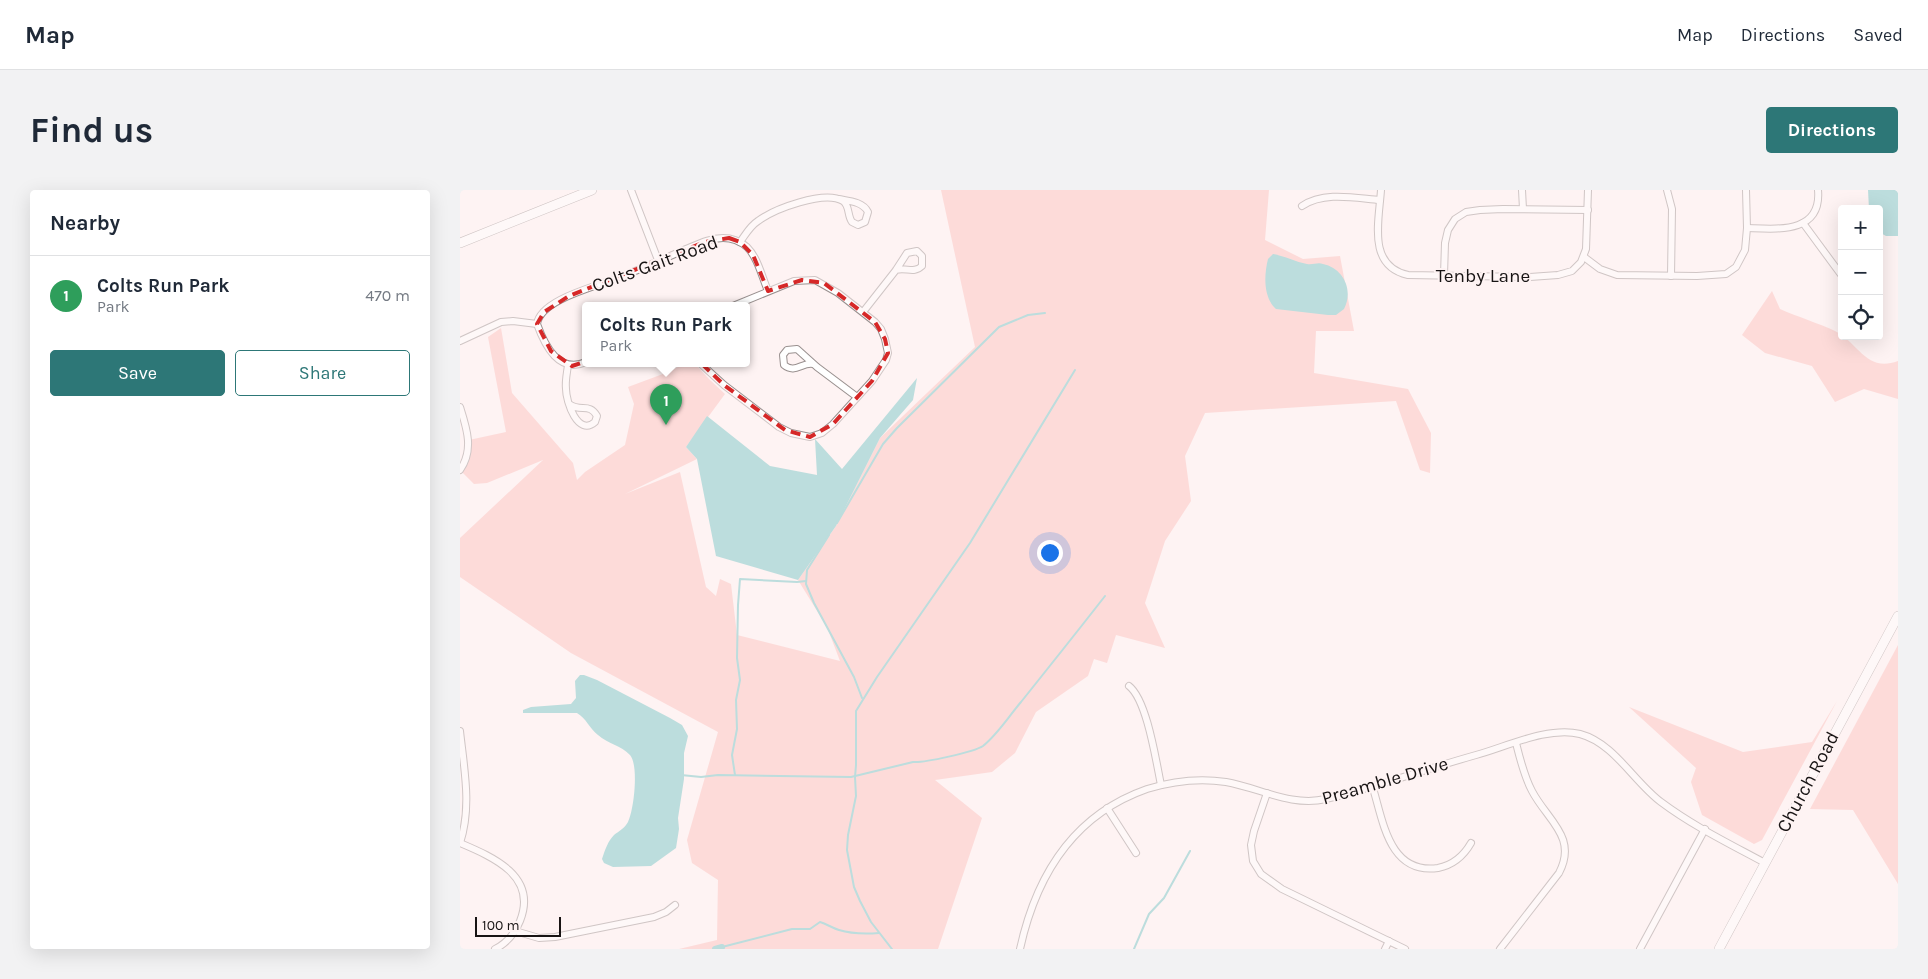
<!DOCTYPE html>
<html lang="en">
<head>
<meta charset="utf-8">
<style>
	body { margin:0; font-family:Karla,sans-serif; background:#f2f2f3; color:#1f2937 }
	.controls { position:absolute; right:15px; top:15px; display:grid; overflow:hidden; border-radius:5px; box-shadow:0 5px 20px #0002 }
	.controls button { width:45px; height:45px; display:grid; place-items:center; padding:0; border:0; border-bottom:1px solid #e0e1e3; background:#fff; color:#1f2937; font:25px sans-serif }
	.scale { position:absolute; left:15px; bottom:12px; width:86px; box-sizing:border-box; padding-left:5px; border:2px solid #181414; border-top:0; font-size:14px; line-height:18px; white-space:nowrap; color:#181414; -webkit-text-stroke:4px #fef3f3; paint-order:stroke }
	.you { position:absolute; left:589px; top:362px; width:18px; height:18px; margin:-12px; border:4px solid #fff; border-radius:50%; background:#1a73e8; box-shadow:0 0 0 8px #1a73e833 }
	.badge { display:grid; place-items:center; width:32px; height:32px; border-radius:50%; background:#2d7777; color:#fff; font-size:16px; font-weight:700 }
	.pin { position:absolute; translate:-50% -41px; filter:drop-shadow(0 1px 2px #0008) }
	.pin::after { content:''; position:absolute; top:26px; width:18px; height:15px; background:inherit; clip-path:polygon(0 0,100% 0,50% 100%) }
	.popup { position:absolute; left:122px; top:112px; width:168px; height:65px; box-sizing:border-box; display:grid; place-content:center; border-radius:5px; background:#fff; filter:drop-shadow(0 1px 4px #0005); font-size:16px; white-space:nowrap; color:#747a83 }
	.popup b { font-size:19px; color:#1f2937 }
	.popup::after { content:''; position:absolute; left:50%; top:100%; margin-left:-10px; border:10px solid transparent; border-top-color:#fff }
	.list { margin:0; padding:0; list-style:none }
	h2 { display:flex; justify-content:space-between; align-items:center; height:65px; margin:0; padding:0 20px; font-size:21px }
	h2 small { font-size:16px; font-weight:400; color:#747a83 }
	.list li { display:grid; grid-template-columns:32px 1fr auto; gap:15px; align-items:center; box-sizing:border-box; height:80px; padding:0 20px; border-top:1px solid #e0e1e3 }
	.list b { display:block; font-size:19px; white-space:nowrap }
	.list p { margin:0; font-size:16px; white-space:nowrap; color:#747a83 }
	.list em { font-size:16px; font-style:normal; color:#747a83 }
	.actions { display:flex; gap:10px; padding:15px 20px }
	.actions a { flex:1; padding:11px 0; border:1px solid #2d7777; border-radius:5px; text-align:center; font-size:18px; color:#2d7777 }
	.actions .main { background:#2d7777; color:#fff }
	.icon { flex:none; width:28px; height:28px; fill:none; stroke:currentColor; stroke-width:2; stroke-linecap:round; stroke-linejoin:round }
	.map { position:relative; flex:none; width:1438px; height:759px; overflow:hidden; border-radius:5px }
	header { display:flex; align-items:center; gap:30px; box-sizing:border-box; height:70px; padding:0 25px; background:#fff; border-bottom:1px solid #e0e1e3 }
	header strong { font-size:24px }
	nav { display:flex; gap:28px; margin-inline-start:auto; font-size:18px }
	.intro { display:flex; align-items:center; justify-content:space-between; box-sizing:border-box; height:120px; padding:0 30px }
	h1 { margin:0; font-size:35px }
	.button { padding:12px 22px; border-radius:5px; background:#2d7777; color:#fff; font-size:18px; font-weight:700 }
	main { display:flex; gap:30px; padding:0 30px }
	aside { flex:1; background:#fff; border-radius:5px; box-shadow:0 5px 20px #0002 }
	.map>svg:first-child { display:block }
</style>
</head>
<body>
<header>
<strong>Map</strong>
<nav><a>Map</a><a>Directions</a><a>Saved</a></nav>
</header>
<div class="intro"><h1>Find us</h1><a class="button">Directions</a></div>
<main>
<aside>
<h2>Nearby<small></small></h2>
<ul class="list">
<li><span class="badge" style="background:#2e9e5b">1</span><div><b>Colts Run Park</b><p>Park</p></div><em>470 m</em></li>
</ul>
<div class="actions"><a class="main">Save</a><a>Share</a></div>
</aside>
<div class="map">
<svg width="1438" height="759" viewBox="0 0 1438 759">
	<rect width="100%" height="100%" fill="#fef3f3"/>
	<g fill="#fcbfbb">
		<polygon points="481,0 809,0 805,50 843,69 880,66 894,141 856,141 854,183 948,199 971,243 970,283 960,280 936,211 745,223 725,266 731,311 705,351 685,413 705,458 656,445 647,473 634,469 628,486 576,522 555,563 532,582 475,590 522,628 478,759 219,759 257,750 258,690 232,673 227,650 258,542 111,463 0,387 0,348 83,270 27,293 14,294 0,280 9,250 46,242 28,147 41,138 52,203 113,273 117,290 125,282 165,255 174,214 168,197 211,181 223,174 235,174 250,190 265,204 226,257 237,269 165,304 220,282 246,397 256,406 260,389 271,394 277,445 380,471 367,437 338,390 376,336 420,248 515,157"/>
		<path d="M1312,101L1320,119C1338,127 1358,133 1375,141C1398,152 1406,183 1438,171V209L1404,199L1375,212L1352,176L1305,163L1282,145Z"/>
		<polygon points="1438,455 1438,694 1393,620 1350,619"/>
		<polygon points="1377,511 1302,650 1294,654 1242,625 1231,592 1236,578 1169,517 1283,562 1352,552"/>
	</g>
	<g fill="#6dc3c3">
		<polygon points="1408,0 1438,0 1438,46 1426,46 1419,42 1419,19 1409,19"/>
		<path d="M813,64C825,66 836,72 847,74C853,75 858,72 863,74C883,78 894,100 884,119L876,125H868L816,119C803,107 804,85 808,69Z"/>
		<polygon points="457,188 453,210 420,248 376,336 338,390 256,366 237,269 226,257 247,226 310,276 357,285 355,249 382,279"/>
		<path d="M120,485H124L137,490L210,528L222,535L228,546L224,563V589L218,628L219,639L216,658L191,676L153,677L144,673L142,669C145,660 148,651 154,645C159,641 165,638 168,632C174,620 179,575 170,565C161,555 148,554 138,545C130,539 126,528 117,523H63V520L71,517L111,514L116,508L115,491Z"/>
	</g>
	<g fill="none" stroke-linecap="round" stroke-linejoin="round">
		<g stroke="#6dc3c3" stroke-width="2">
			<polyline points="377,333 423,254 437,238 539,137 568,125 585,123"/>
			<polyline points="369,345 347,380 346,394 354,413 394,487 402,508"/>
			<path d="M221,585L241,587L258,585L391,587L453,572C464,573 514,562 523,556C538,544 549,526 561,512C589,477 617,442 645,406"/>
			<polyline points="275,585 272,565 277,539 276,510 280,490 277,468 278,415 280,389 337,392 346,391"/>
			<path d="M262,757L332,739H350L360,732C367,734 372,738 379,740C392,744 406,744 419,743"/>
			<polyline points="432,759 411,732 400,711 394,697 387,660 388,645 396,606 395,587 396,575 396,521 417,487 510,353 615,180"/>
			<polyline points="674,759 689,724 704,708 730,661"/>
		</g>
		<polyline stroke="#6dc3c3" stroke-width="6" points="255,759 262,757"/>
		<g stroke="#99908f" stroke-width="8">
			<g id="street">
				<polyline points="171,0 198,70"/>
				<path d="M921,0C919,31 907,76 948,85L1070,87L1098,85L1112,81L1121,72L1126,59L1128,0"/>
				<polyline points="1062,0 1063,19"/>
				<polyline points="1207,0 1212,19 1211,86"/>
				<path d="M842,16C864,1 895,8 920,10"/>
				<polyline points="1343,33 1382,86"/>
				<path d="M1287,38C1317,39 1362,44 1358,0"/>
				<path d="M280,52C286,44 290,36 298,31C314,19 364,0 383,11C390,16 387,25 392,32L398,35L405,32L408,22C403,12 390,11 379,9"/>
				<polyline points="1124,67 1140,79 1157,85 1237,86 1266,84 1276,77 1285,60 1287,38 1286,0"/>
				<polyline points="984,85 985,53 988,40 995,29 1006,22 1020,20 1043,19 1128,20"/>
				<path d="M403,122L436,80L447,63L457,61L462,66V76C454,84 446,77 436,80"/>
				<polyline points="0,151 41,132 53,131 77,134"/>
				<path d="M126,172C99,184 85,156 77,134C80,111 130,98 149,91C175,82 201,70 226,59C238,54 250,48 263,48C272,48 280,51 287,57C298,68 302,87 308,101"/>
				<polyline points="241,174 264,195 319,237 331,243 350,247 362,243 373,234 412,191 426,170 428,163 425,149 421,139 415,132 378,103 355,90 334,91 273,116"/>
				<path d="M353,174C342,172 335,184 324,175L323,165L327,160L337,159L357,177L397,207"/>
				<path d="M108,175C107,183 105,191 106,199C106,212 118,247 135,232L137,226C129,212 121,223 109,214"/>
				<path d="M0,217C7,239 14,260 0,280"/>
				<path d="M669,496C687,510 696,571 701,595"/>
				<path d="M0,541C4,578 12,617 0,653"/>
				<path d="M912,595C923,629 928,685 978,678C993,675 1003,667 1011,653"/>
				<polyline points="807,603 794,641 791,655 793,671 801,684 822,699 945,759"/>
				<polyline points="647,618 676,663"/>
				<path d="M0,653C33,667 78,686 60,731C55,743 47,753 35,759"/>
				<polyline points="55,741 79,748 95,747 194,727 206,722 215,715"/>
				<path d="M560,759C576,686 613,625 687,599C713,591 739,588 766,592C800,598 831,617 866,609C916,597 966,579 1016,565C1046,557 1088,536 1120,544C1154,553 1174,592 1201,612C1233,636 1270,654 1305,673"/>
				<polyline points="925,759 929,751"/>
				<path d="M1040,759L1099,683C1118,647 1087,630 1072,601C1064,586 1060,569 1056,553"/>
				<polyline points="1180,759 1245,639"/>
			</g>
		</g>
		<g stroke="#99908f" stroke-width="10">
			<g id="secondary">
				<polyline points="0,53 132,0"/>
				<polyline points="1259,759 1438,426"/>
			</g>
		</g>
		<use href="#street" stroke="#fff" stroke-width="6"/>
		<use href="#secondary" stroke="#fff" stroke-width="9"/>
	</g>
	<path d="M0 0H1438V759H0ZM269,48L280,52L293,65L308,101L342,90L364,93L415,132L425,149L428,163L412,191L373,234L350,247L325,240L264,195L239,171L223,138L112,176L91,161L77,134L84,122L109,106L245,52Z" fill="#fef3f3" fill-opacity=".55" fill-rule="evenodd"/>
	<path fill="none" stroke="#d62828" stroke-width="4" stroke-dasharray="10 6" stroke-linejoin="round" d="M269,48L280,52L293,65L308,101L342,90L364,93L415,132L425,149L428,163L412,191L373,234L350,247L325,240L264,195L239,171L223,138L112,176L91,161L77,134L84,122L109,106L245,52Z"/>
	<g text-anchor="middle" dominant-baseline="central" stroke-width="4" stroke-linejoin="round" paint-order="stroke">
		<g font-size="19" fill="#181414" stroke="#fef3f3">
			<text transform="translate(195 74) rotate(-20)">Colts Gait Road</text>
			<text x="1023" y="86">Tenby Lane</text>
			<text transform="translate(925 591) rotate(-16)">Preamble Drive</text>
			<text transform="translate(1348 592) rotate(-62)">Church Road</text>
		</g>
	</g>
</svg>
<div class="controls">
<button>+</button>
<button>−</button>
<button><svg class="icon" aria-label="locate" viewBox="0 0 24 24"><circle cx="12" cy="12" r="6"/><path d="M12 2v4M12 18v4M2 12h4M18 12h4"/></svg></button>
</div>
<div class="scale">100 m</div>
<div class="you"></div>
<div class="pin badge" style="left:206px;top:235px;background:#2e9e5b">1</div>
<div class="popup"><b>Colts Run Park</b>Park</div>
</div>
</main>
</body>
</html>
